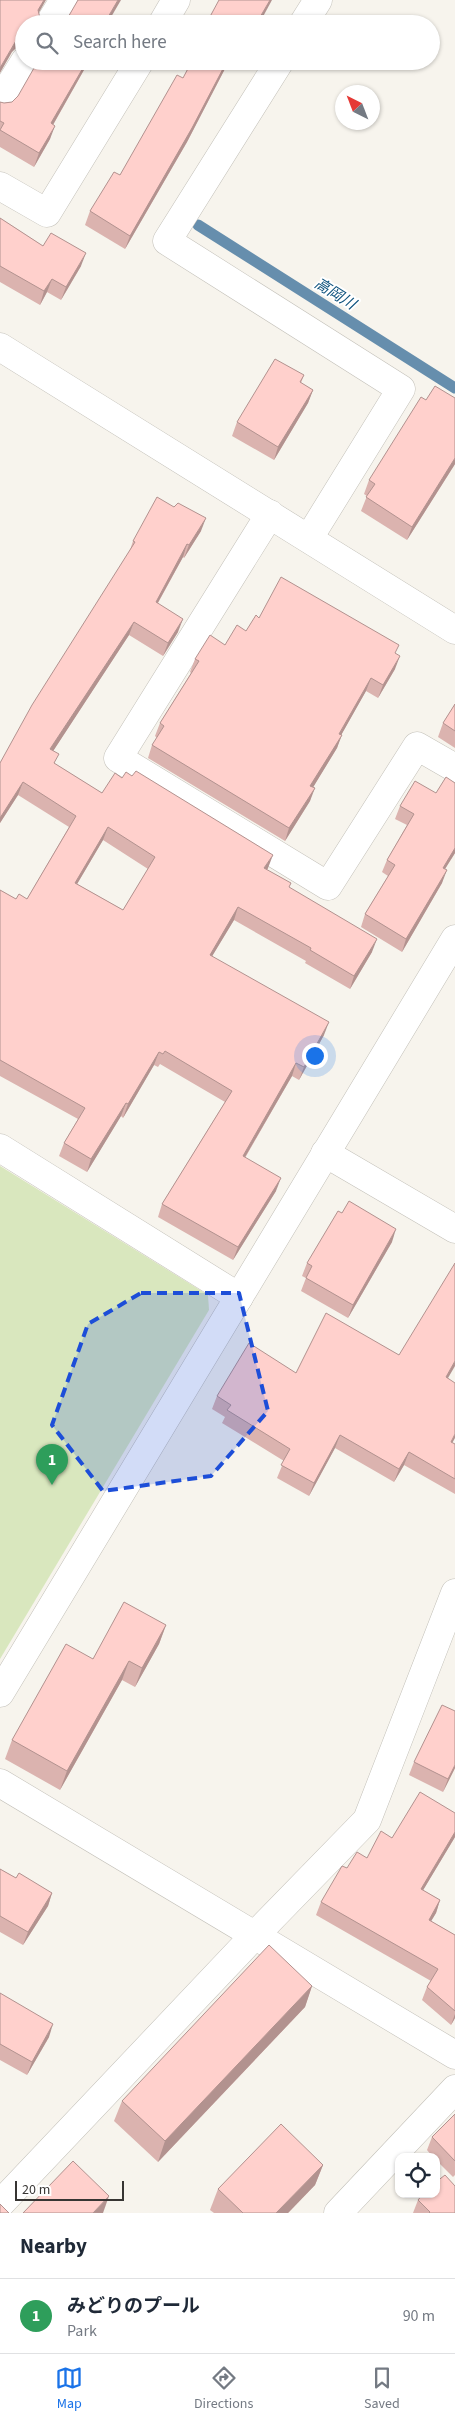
<!DOCTYPE html>
<html lang="en">
<head>
<meta charset="utf-8">
<style>
	body { margin:0; font-family:"Source Sans 3","Noto Sans JP",sans-serif; background:#f2f2f3; color:#1f2937 }
	.controls { position:absolute; right:15px; bottom:15px; display:grid; overflow:hidden; border-radius:10px; box-shadow:0 1px 4px #0004 }
	.controls button { width:45px; height:45px; display:grid; place-items:center; padding:0; border:0; border-bottom:1px solid #e0e1e3; background:#fff; color:#1f2937; font:25px sans-serif }
	.compass { position:absolute; left:335px; top:85px; width:45px; height:45px; border-radius:50%; background:#fff; box-shadow:0 1px 4px #0004; rotate:318deg }
	.scale { position:absolute; left:15px; bottom:12px; width:109px; box-sizing:border-box; padding-left:5px; border:2px solid #373533; border-top:0; font-size:14px; line-height:18px; white-space:nowrap; color:#373533; -webkit-text-stroke:4px #fff; paint-order:stroke }
	.you { position:absolute; left:314px; top:1055px; width:18px; height:18px; margin:-12px; border:4px solid #fff; border-radius:50%; background:#1a73e8; box-shadow:0 0 0 8px #1a73e833 }
	.badge { display:grid; place-items:center; width:32px; height:32px; border-radius:50%; background:#1a73e8; color:#fff; font-size:16px; font-weight:700 }
	.pin { position:absolute; translate:-50% -41px; filter:drop-shadow(0 1px 2px #0008) }
	.pin::after { content:''; position:absolute; top:26px; width:18px; height:15px; background:inherit; clip-path:polygon(0 0,100% 0,50% 100%) }
	.list { margin:0; padding:0; list-style:none }
	h2 { display:flex; justify-content:space-between; align-items:center; height:65px; margin:0; padding:0 20px; font-size:21px }
	h2 small { font-size:16px; font-weight:400; color:#747a83 }
	.list li { display:grid; grid-template-columns:32px 1fr auto; gap:15px; align-items:center; box-sizing:border-box; height:75px; padding:0 20px; border-top:1px solid #e0e1e3 }
	.list b { display:block; font-size:19px; white-space:nowrap }
	.list p { margin:0; font-size:16px; white-space:nowrap; color:#747a83 }
	.list em { font-size:16px; font-style:normal; color:#747a83 }
	.icon { flex:none; width:28px; height:28px; fill:none; stroke:currentColor; stroke-width:2; stroke-linecap:round; stroke-linejoin:round }
	.map { position:relative; flex:none; width:455px; height:2213px; overflow:hidden }
	.search { position:absolute; background:#fff; box-shadow:0 1px 4px #0004; left:15px; right:15px; top:15px; height:55px; display:flex; align-items:center; gap:12px; box-sizing:border-box; padding:0 18px; border-radius:28px; color:#747a83; font-size:19px }
	.sheet { height:140px; background:#fff }
	nav { display:flex; justify-content:space-around; align-items:center; box-sizing:border-box; height:70px; border-top:1px solid #e0e1e3; background:#fff; font-size:14px; color:#747a83 }
	nav a { display:grid; justify-items:center; gap:2px }
	nav .on { color:#1a73e8 }
	.map>svg:first-child { display:block }
</style>
</head>
<body>
<div class="map">
<svg width="455" height="2213" viewBox="0 0 455 2213">
	<rect width="100%" height="100%" fill="#f7f4ed"/>
	<polygon fill="#d9e7be" points="0,1166 208,1295 209,1310 0,1659"/>
	<g fill="none" stroke-linecap="round" stroke-linejoin="round">
		<polyline stroke="#668ead" stroke-width="11" points="198,225 455,388"/>
		<g stroke="#c3c0b9" stroke-width="29">
			<g id="street">
				<polyline points="49,24 64,0"/>
				<polyline points="162,24 176,0"/>
				<polyline points="303,24 318,0"/>
				<polyline points="280,61 167,241 401,389 309,538"/>
				<polyline points="0,101 25,61"/>
				<polyline points="0,186 47,213 140,61"/>
				<polyline points="270,514 118,758 328,886 417,746 455,768"/>
				<polyline points="0,1148 239,1297"/>
				<polyline points="325,1153 455,1229"/>
				<polyline points="0,1693 455,939"/>
				<polyline points="0,1783 455,2055"/>
				<polyline points="0,2204 254,1936 367,1820 455,1593"/>
				<polyline points="338,2213 455,2089"/>
			</g>
		</g>
		<g stroke="#c3c0b9" stroke-width="29">
			<polyline id="secondary" points="0,347 455,630"/>
		</g>
		<use href="#street" stroke="#fff" stroke-width="28"/>
		<use href="#secondary" stroke="#fff" stroke-width="28"/>
	</g>
	<g fill="#dbb3af" fill-rule="evenodd">
		<polygon points="89,61 53,125 50,139 34,167 0,147 0,102 4,103 12,102"/>
		<polygon points="192,61 229,61 187,142 125,249 85,225 90,211 120,175 183,78"/>
		<polygon points="0,218 43,246 81,266 61,300 47,292 40,305 0,282"/>
		<polygon points="304,375 301,383 313,390 308,403 274,460 232,436 237,422"/>
		<polygon points="455,464 407,540 361,511 367,496 364,494 369,480"/>
		<path d="M201,531L184,558L183,557L158,603L178,632L163,656L129,635L53,751L55,764L102,793L268,868L267,870L372,952L350,989L305,963L306,961L234,920L212,956L324,1035L299,1080L292,1076L245,1158L276,1191L233,1260L158,1217L162,1204L225,1102L160,1064L158,1067L154,1065L123,1118L121,1116L87,1172L59,1156L64,1143L78,1119L0,1076V890L16,899H27L69,827L18,795L0,823V763L129,553L133,541ZM103,840L148,869L123,910L77,884Z"/>
		<polygon points="259,618 396,653 395,669 378,698 366,691 341,735 337,748 313,787 310,801 285,841 148,758 152,745 157,738 155,736 160,723 191,673 190,672 195,659 225,645 246,631"/>
		<polygon points="455,704 455,748 438,737 443,723"/>
		<polygon points="455,783 455,853 445,869 442,883 402,952 361,927 365,914 388,876 382,872 387,860 407,825 395,819 400,806 436,793"/>
		<polygon points="392,1242 348,1318 301,1291 306,1278 302,1276 307,1263"/>
		<polygon points="399,1355 448,1378 452,1443 455,1444 455,1494 404,1465 394,1482 335,1448 309,1496 277,1478 284,1461 222,1423 225,1417 212,1409 217,1396 296,1373"/>
		<polygon points="166,1625 159,1644 135,1687 122,1680 60,1790 5,1759 12,1740 93,1659"/>
		<polygon points="414,1762 455,1768 443,1792 409,1775"/>
		<polygon points="455,1813 455,1837 423,1890 440,1900 436,1913 431,1921 455,1935 455,2018 451,2025 422,2000 427,1987 431,1981 316,1915 321,1902 347,1868 367,1858 392,1838"/>
		<polygon points="0,1869 16,1878 52,1893 48,1906 23,1945 0,1932"/>
		<polygon points="312,1986 305,2007 158,2162 114,2121 122,2101"/>
		<polygon points="0,1993 49,2037 27,2075 0,2060"/>
		<polygon points="455,2114 455,2175 453,2177 436,2160 436,2157 433,2157 427,2150 432,2137"/>
		<polygon points="323,2165 315,2185 288,2213 214,2213 210,2210 218,2189"/>
		<polygon points="418,2200 455,2213 413,2213"/>
	</g>
	<g fill="#b2928f">
		<polygon points="44,0 46,0 33,23 38,10"/>
		<polygon points="118,0 121,0 107,24 104,24"/>
		<polygon points="270,0 272,0 259,24 256,24"/>
		<polygon points="22,34 24,34 24,46 17,47 12,52 0,73 0,68 17,39"/>
		<polygon points="87,61 89,61 46,137 51,123"/>
		<polygon points="227,61 229,61 187,142 125,249 130,236"/>
		<polygon points="55,126 50,139 34,167 39,153"/>
		<polygon points="86,253 81,266 61,300 66,287"/>
		<polygon points="52,279 47,292 40,305 44,291"/>
		<polygon points="313,390 308,403 274,460 278,447"/>
		<polygon points="455,458 455,464 407,540 412,527"/>
		<polygon points="206,518 201,531 184,558 189,545"/>
		<polygon points="187,544 183,557 151,615 156,602"/>
		<polygon points="183,619 178,632 163,656 168,643"/>
		<polygon points="134,622 129,635 46,762 50,749"/>
		<polygon points="400,656 395,669 378,698 383,685"/>
		<polygon points="371,678 366,691 335,746 342,735 337,748 306,799 310,786"/>
		<polygon points="23,782 18,795 0,823 0,818"/>
		<polygon points="315,788 310,801 285,841 289,828"/>
		<polygon points="108,827 103,840 70,896 75,883"/>
		<polygon points="455,848 455,853 438,880 443,868"/>
		<polygon points="273,855 268,868 260,881 264,868"/>
		<polygon points="447,870 442,883 402,952 406,939"/>
		<polygon points="238,907 234,920 205,968 210,955"/>
		<polygon points="377,939 372,952 350,989 354,976"/>
		<polygon points="329,1022 324,1035 299,1080 304,1067"/>
		<polygon points="159,1052 154,1065 123,1118 128,1104"/>
		<polygon points="296,1063 292,1076 238,1169 243,1156"/>
		<polygon points="126,1103 121,1116 87,1172 91,1159"/>
		<polygon points="281,1178 276,1191 233,1260 238,1247"/>
		<polygon points="396,1229 392,1242 348,1318 353,1305"/>
		<polygon points="455,1361 455,1366 441,1390 446,1377"/>
		<polygon points="455,1434 455,1438 446,1454 451,1442"/>
		<polygon points="340,1435 335,1448 309,1496 314,1483"/>
		<polygon points="409,1452 404,1465 394,1482 399,1469"/>
		<polygon points="166,1625 159,1644 135,1687 142,1668"/>
		<polygon points="129,1661 122,1680 60,1790 67,1771"/>
		<polygon points="455,1765 455,1768 443,1792 448,1779"/>
		<polygon points="455,1832 455,1837 416,1902 421,1889"/>
		<polygon points="52,1893 48,1906 23,1945 28,1932"/>
		<polygon points="440,1900 436,1913 424,1933 429,1920"/>
		<polygon points="312,1986 305,2007 158,2162 165,2141"/>
		<polygon points="455,2014 455,2018 451,2025"/>
		<polygon points="53,2024 49,2037 27,2075 32,2062"/>
		<polygon points="323,2165 315,2185 288,2213 276,2213"/>
		<polygon points="109,2196 103,2213 93,2213"/>
	</g>
	<g fill="#ffd0cc" stroke="#b2928f" fill-rule="evenodd">
		<polygon points="0,0 44,0 38,10 40,18 46,24 24,24 24,34 22,34 17,39 0,68"/>
		<polygon points="78,0 118,0 104,24 62,24 67,19"/>
		<polygon points="219,0 270,0 256,24 206,24"/>
		<polygon points="38,61 87,61 51,123 55,126 39,153 0,130 4,123 0,121 0,102 4,103 12,102 18,96"/>
		<polygon points="192,61 227,61 192,128 130,236 90,211 114,172 120,175 177,75 183,78"/>
		<polygon points="0,218 43,246 51,233 86,253 66,287 52,279 44,291 0,266"/>
		<polygon points="275,359 304,375 300,382 313,390 278,447 237,422"/>
		<polygon points="435,386 455,398 455,458 412,527 366,497 375,484 369,480 421,397 426,400"/>
		<path d="M157,497L174,507L178,503L206,518L189,545L187,544L156,602L183,619L168,643L134,622L50,749L59,754L54,763L102,793L115,773L122,778L126,772L132,776L136,771L273,855L264,868L291,883L289,887L377,939L354,976L310,950L311,948L238,907L210,955L329,1022L304,1067L296,1063L243,1156L281,1178L238,1247L162,1204L232,1091L165,1051L163,1054L159,1052L128,1104L126,1103L91,1159L64,1143L85,1108L0,1060V890L16,899L19,894L27,899L76,816L23,782L0,818V763L32,705L135,542L133,541ZM108,827L155,857L123,910L75,883Z"/>
		<polygon points="281,577 399,645 395,653 400,656 383,685 371,678 339,734 342,735 310,786 315,788 289,828 152,745 164,726 160,723 199,661 195,659 210,635 225,645 237,625 246,631 256,615 259,618"/>
		<polygon points="455,704 455,731 443,723"/>
		<polygon points="446,777 455,783 455,848 443,868 447,870 406,939 365,914 395,865 387,860 414,814 400,806 415,781 436,793"/>
		<polygon points="349,1201 396,1229 353,1305 306,1278 312,1266 307,1263 338,1211 342,1213"/>
		<polygon points="455,1263 455,1361 446,1377 455,1383 455,1434 451,1442 455,1444 455,1479 409,1452 399,1469 340,1435 314,1483 281,1465 290,1449 227,1410 231,1405 217,1396 249,1343 296,1373 326,1313 399,1355"/>
		<polygon points="124,1602 166,1625 142,1668 129,1661 67,1771 12,1740 66,1644 93,1659"/>
		<polygon points="442,1705 455,1711 455,1765 448,1779 414,1762"/>
		<polygon points="420,1792 455,1813 455,1832 421,1889 440,1900 429,1920 455,1935 455,2011 427,1987 438,1969 321,1902 342,1866 347,1868 357,1852 367,1858 381,1831 392,1838"/>
		<polygon points="0,1869 16,1878 19,1873 52,1893 28,1932 0,1916"/>
		<polygon points="269,1945 312,1986 165,2141 122,2101"/>
		<polygon points="0,1993 53,2024 32,2062 0,2044"/>
		<polygon points="455,2114 455,2161 432,2137"/>
		<polygon points="281,2124 323,2165 276,2213 243,2213 218,2189"/>
		<polygon points="73,2161 109,2196 93,2213 23,2213"/>
		<polygon points="445,2175 455,2186 455,2213 429,2213 430,2212 418,2200 423,2194 436,2194 436,2182"/>
		<polygon points="0,2204 9,2213 0,2213"/>
	</g>
	<path fill="#1d4ed8" fill-opacity="0.2" stroke="#1d4ed8" stroke-width="4" stroke-dasharray="10 6" stroke-linejoin="round" d="M141,1293H239L268,1411L211,1476L103,1491L52,1425L88,1324Z"/>
	<g text-anchor="middle" dominant-baseline="central" stroke-width="4" stroke-linejoin="round" paint-order="stroke">
		<g font-size="15" font-style="italic" fill="#0e527d" stroke="#fff">
			<text transform="translate(335 294) rotate(32)">高岡川</text>
		</g>
	</g>
</svg>
<div class="controls">
<button><svg class="icon" aria-label="locate" viewBox="0 0 24 24"><circle cx="12" cy="12" r="6"/><path d="M12 2v4M12 18v4M2 12h4M18 12h4"/></svg></button>
</div>
<svg class="compass" viewBox="-18 -18 36 36"><path d="M0-13l5 13h-10z" fill="#e53935"/><path d="M0 13l5-13h-10z" fill="#747a83"/></svg>
<div class="scale">20 m</div>
<div class="you"></div>
<div class="pin badge" style="left:52px;top:1485px;background:#2e9e5b">1</div>
<div class="search"><svg class="icon" aria-label="search" viewBox="0 0 24 24"><circle cx="10" cy="10" r="6"/><path d="M15 15l6 6"/></svg>Search here</div>
</div>
<section class="sheet">
<h2>Nearby<small></small></h2>
<ul class="list">
<li><span class="badge" style="background:#2e9e5b">1</span><div><b>みどりのプール</b><p>Park</p></div><em>90 m</em></li>
</ul>
</section>
<nav>
<a class="on"><svg class="icon" aria-label="map" viewBox="0 0 24 24"><path d="M3 6l6-2 6 2 6-2v14l-6 2-6-2-6 2zM9 4v14M15 6v14"/></svg>Map</a>
<a><svg class="icon" aria-label="directions" viewBox="0 0 24 24"><path d="M12 3l9 9-9 9-9-9zM9 14v-3h6M13 9l2 2-2 2"/></svg>Directions</a>
<a><svg class="icon" aria-label="saved" viewBox="0 0 24 24"><path d="M7 4h10v16l-5-4-5 4z"/></svg>Saved</a>
</nav>
</body>
</html>
